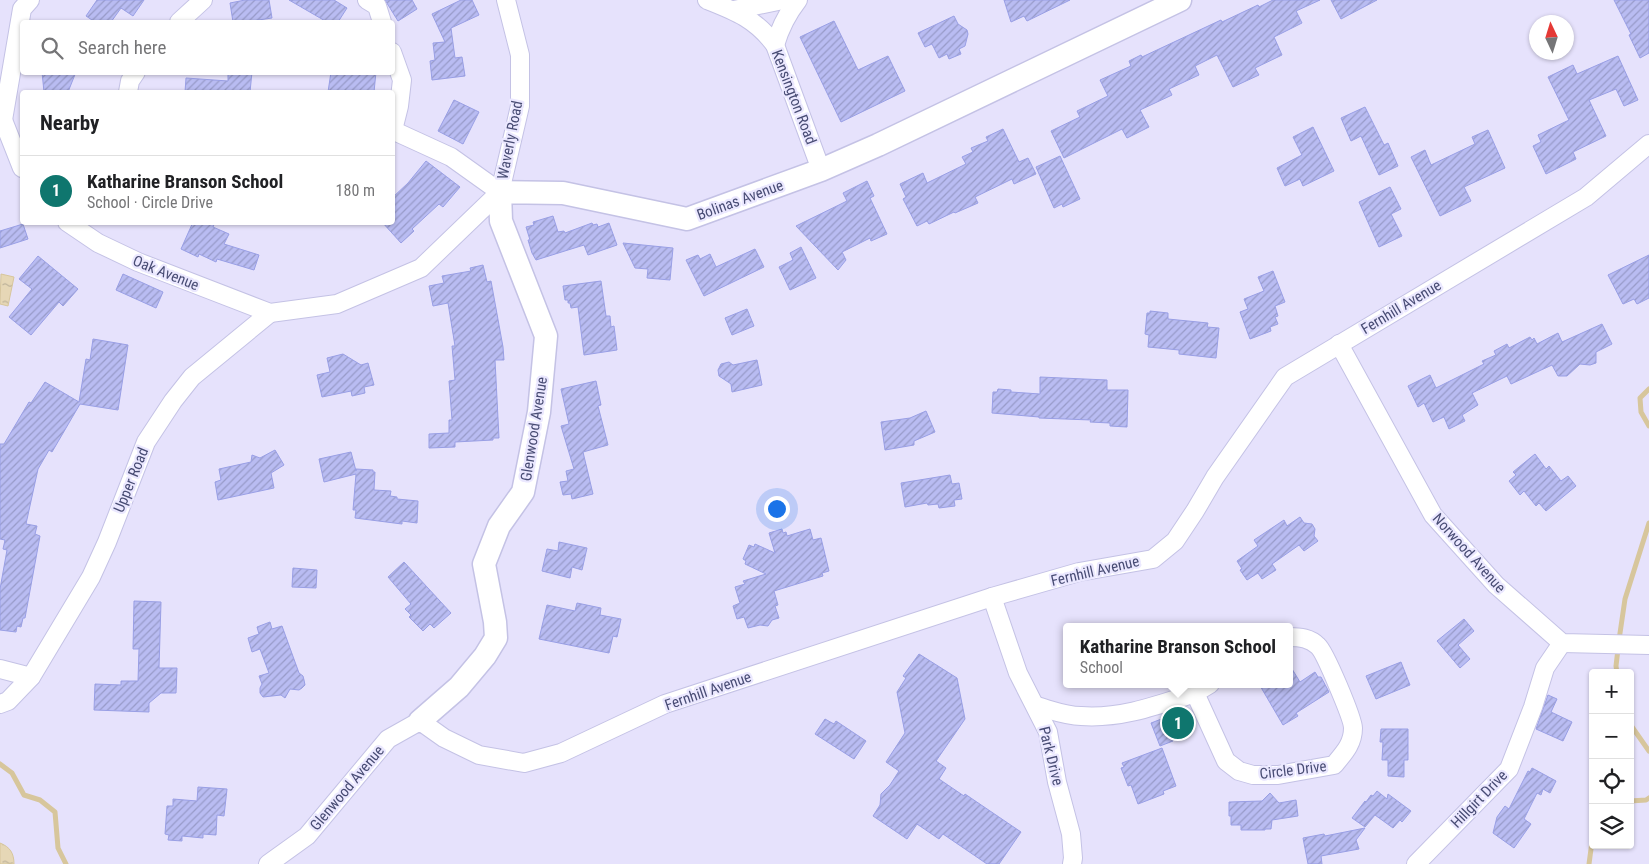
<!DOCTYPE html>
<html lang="en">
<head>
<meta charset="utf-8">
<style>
	body { margin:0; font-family:"Roboto Condensed",sans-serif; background:#f6f6f6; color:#202124 }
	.controls { position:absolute; right:15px; bottom:15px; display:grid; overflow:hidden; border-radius:5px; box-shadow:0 1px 4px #0004 }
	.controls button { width:45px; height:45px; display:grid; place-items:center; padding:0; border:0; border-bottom:1px solid #e0e0e0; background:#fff; color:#202124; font:25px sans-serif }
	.compass { position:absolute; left:1529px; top:15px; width:45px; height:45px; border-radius:50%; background:#fff; box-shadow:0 1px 4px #0004; rotate:356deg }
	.you { position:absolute; left:776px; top:508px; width:18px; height:18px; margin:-12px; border:4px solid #fff; border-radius:50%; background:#1a73e8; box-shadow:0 0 0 8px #1a73e833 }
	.badge { display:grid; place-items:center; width:32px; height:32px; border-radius:50%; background:#0f766e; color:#fff; font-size:16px; font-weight:700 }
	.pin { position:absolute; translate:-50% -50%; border:2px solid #fff; box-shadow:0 1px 5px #0006 }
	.popup { position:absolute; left:1063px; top:623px; width:230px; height:65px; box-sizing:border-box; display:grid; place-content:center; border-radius:5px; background:#fff; filter:drop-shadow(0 1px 4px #0005); font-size:16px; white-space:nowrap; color:#757577 }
	.popup b { font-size:19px; color:#202124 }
	.popup::after { content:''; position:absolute; left:50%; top:100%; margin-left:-10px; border:10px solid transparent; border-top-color:#fff }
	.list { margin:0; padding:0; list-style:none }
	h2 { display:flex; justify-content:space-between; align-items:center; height:65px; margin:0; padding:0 20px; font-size:21px }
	h2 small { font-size:16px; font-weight:400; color:#757577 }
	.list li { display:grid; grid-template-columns:32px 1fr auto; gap:15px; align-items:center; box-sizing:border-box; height:70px; padding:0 20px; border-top:1px solid #e0e0e0 }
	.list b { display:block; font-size:19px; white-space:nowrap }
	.list p { margin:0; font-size:16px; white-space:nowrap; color:#757577 }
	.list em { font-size:16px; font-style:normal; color:#757577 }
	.icon { flex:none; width:28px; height:28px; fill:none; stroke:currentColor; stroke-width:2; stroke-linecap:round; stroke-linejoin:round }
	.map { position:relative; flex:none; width:1649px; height:864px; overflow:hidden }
	.search { position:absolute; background:#fff; box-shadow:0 1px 4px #0004; left:20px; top:20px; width:375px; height:55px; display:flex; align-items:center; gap:12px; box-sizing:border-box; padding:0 18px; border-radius:5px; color:#757577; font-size:19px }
	.panel { position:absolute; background:#fff; box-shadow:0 1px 4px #0004; left:20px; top:90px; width:375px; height:135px; border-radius:5px }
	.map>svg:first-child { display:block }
</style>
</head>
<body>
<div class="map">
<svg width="1649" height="864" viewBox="0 0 1649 864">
	<defs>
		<pattern id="water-ripples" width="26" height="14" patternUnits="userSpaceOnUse" patternTransform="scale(1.25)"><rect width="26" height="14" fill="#e6d7b6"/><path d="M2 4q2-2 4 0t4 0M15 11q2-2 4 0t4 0" fill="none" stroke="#bcb199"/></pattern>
		<pattern id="building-hatch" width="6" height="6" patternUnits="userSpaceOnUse" patternTransform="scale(1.25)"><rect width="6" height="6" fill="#b9bcf2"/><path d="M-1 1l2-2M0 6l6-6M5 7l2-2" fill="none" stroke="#989bc9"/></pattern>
	</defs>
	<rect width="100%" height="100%" fill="#e6e2fc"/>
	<g fill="url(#water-ripples)" stroke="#d7c69c">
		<polygon points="1,274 14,277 8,306 0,304"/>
		<path d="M0,843C10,847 14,853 14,864H0Z"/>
	</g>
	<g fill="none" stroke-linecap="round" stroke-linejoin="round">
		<g stroke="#d7c69c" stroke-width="5">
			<polyline points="1649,389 1640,398 1641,412 1649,426"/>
			<polyline points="1619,640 1625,599 1649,523"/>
			<polyline points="1617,673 1616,666 1618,649"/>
			<polyline points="1630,724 1649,751"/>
			<polyline points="0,764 12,773 24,795 40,800 55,812 58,848 66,864"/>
			<polyline points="1630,801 1646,800 1649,798"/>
			<polyline points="1589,864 1593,834"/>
		</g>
	</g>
	<g fill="url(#building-hatch)" stroke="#999fe5">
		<polygon points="97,0 144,0 133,16 121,8 111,22 95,22 86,16"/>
		<polygon points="245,0 269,0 272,18 245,22 233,22 230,3"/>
		<polygon points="289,0 334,0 347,8 338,22 327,22"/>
		<polygon points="385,0 412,0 417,9 398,21"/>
		<polygon points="461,0 472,0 479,15 451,28 455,58 462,57 465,76 432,80 430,61 435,60 433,43 445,42 432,14"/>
		<polygon points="1004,0 1070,0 1027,21 1024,16 1011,22"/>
		<polygon points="1273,0 1320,0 1296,11 1302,23 1274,37 1282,55 1255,68 1259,75 1233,87 1217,55 1195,66 1199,75 1169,89 1172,95 1140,110 1149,127 1127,138 1122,129 1064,158 1051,131 1080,117 1077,111 1108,96 1100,80 1131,66 1129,61 1141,55 1142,57 1221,20 1222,22 1258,5 1259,7"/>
		<polygon points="1331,0 1377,0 1341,19"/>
		<polygon points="1614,0 1649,0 1649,53 1640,58 1629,35 1631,34"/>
		<polygon points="954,16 958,24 967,30 968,34 965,46 959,49 961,54 949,59 947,54 939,58 932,44 925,47 918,33"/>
		<polygon points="834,21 858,70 888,56 905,91 841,122 800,37"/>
		<polygon points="1618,56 1638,100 1624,106 1616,89 1589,100 1606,136 1573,152 1576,159 1546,174 1533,146 1541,142 1538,135 1569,120 1548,77 1573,65 1577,74"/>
		<polygon points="42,72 76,72 68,92 44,92"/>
		<polygon points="228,72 252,72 250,92 185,92 186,78 228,81"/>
		<polygon points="331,72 376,72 374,92 328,92"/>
		<polygon points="454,100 479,112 463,144 438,131"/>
		<polygon points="1365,107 1384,145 1388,143 1398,166 1379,175 1361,136 1351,141 1341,118"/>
		<polygon points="1313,127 1334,171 1303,186 1300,179 1285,186 1277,168 1302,155 1293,137"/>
		<polygon points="1003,129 1019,162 1028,158 1036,174 1014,184 1012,179 975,197 978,203 955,213 954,212 929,224 927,221 917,226 903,199 906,197 900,184 923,173 927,183 966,164 962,157 973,152 971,148 988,141 986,137"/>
		<polygon points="1488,130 1505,168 1464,187 1471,201 1440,216 1411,157 1425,150 1431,165 1475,144 1472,137"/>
		<polygon points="1060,156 1080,199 1063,207 1062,204 1054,208 1036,167"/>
		<polygon points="426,161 460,187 443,207 439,204 412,229 414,231 401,243 382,222 392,222 392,198 408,183"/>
		<polygon points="867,181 874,196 870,198 887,234 871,241 870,238 842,252 846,260 838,270 796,226 847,201 843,193"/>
		<polygon points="1390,187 1401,209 1391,214 1402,236 1379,247 1359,202"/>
		<polygon points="553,216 558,232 564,231 565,233 592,223 593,225 597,224 598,227 609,223 617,245 588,255 584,245 536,260 532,253 528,240 530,240 526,227 534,225 533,222"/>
		<polygon points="193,222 215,222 213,227 229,234 224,244 259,255 254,270 217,259 216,262 199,254 198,257 181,249"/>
		<polygon points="23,224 28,239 0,248 0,231"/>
		<polygon points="623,243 673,248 670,280 647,278 648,269 635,268"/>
		<polygon points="801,247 816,278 790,290 779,267 793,260 790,253"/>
		<polygon points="755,249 764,267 704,296 686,260 698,255 700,259 710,254 716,267"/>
		<polygon points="1649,255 1649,298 1637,304 1634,299 1623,304 1608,275"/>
		<polygon points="38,256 78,289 63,306 59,302 31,335 9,317 32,289 19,279"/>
		<polygon points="483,265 487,282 491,281 503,347 504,360 495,360 499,438 493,438 493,440 455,442 455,447 429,448 429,434 449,433 449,420 452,420 449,381 455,380 452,346 455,346 448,303 433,306 429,286 444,283 442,276 471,271 470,268"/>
		<polygon points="1273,271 1285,302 1275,306 1278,316 1275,317 1278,324 1270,327 1271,331 1250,339 1240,312 1248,309 1244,299 1264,291 1258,277"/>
		<polygon points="123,274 163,292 156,308 116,290"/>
		<polygon points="601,281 606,316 610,316 611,327 614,326 617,350 584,355 578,307 571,308 570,303 568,303 568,300 565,300 563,286"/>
		<polygon points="747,309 754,326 732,335 725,318"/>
		<polygon points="1150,311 1168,313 1168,319 1208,323 1207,327 1219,328 1216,358 1179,354 1179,350 1148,347 1149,335 1145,334 1147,313 1150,313"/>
		<polygon points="1602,324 1612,344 1596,352 1596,363 1590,365 1580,364 1567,376 1558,376 1552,365 1511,384 1507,376 1472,393 1478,405 1462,415 1465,421 1449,429 1444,417 1433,422 1424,403 1418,407 1408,386 1430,375 1436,388 1484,364 1482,361 1496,355 1494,351 1507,344 1509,348 1530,337 1532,340 1534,338 1537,344 1558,333 1562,342"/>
		<polygon points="93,339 128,345 118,410 80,404 52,452 49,450 38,469 26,524 37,526 35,534 40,536 25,618 23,618 21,627 17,626 16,632 0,630 0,589 7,550 3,549 5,540 0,539 0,444 4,444 29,402 31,403 45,382 79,402 86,359 90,360"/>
		<polygon points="343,354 361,365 368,363 374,385 364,387 365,393 352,396 351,391 322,397 317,375 330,372 327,358"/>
		<polygon points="757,360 762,385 732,392 731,384 719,376 718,370 721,364 729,362 733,365"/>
		<polygon points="1040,377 1107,380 1107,390 1128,390 1127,427 1110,426 1110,423 1090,422 1091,420 1039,418 1039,417 992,413 993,392 997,392 998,389 1011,390 1011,392 1040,394"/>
		<polygon points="596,381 601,405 598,406 608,445 583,452 593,494 572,499 571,494 563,495 560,482 568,481 566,471 574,469 561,426 569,424 561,389"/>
		<polygon points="926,411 935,432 914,441 914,445 885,450 881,422 910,418"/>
		<polygon points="275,450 284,465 271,473 274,488 218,500 215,482 221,480 219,469 251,462 252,455 260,458"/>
		<polygon points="351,452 356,471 356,469 373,470 373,472 375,472 374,490 391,491 390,496 397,497 397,499 418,501 417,523 402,521 402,524 355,518 356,510 353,510 356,474 324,482 319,459"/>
		<polygon points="1535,454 1546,469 1549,466 1561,481 1568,476 1576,486 1546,511 1539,503 1536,506 1524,491 1520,495 1509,481 1516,475 1513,472"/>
		<polygon points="950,475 952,484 959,483 962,499 954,500 955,506 939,508 938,504 928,505 927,503 905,507 901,483"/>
		<polygon points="1300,517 1304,523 1312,524 1315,529 1314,536 1318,541 1304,551 1299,545 1272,564 1276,570 1262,579 1258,573 1247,580 1240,570 1242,569 1237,561 1258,546 1254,540 1284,520 1287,526"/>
		<polygon points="782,529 783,533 786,532 787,536 810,529 813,540 821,538 829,571 822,573 823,576 774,591 778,605 775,606 779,618 772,620 768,626 760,625 748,628 744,617 737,619 733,606 740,603 735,587 745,584 743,581 766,574 745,564 746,561 743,559 749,545 754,547 755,544 775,553 769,533"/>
		<polygon points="559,542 587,548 582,570 572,567 570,578 542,571 547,549 558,551"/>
		<polygon points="404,562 451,613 434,628 430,624 423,631 409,617 411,615 405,609 411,604 388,577"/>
		<polygon points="293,568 317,570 316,588 292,587"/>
		<polygon points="134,601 161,602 159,668 177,668 176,693 161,693 149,703 149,712 94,710 95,684 121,685 121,681 138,681 139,649 133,649"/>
		<polygon points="577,603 601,608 600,615 621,619 617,637 613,636 609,653 539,639 547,605 575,611"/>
		<polygon points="1464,619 1474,631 1458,645 1470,659 1460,668 1437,641"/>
		<polygon points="270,622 272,629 282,626 299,673 303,676 304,680 305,685 302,688 299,690 290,689 285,698 281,695 263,697 260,693 260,688 262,684 259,676 269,673 260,649 252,652 248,638 259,634 257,627"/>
		<polygon points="919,654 957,678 965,719 936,761 946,768 939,779 964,796 965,794 1021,832 999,864 987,864 943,834 939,839 917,824 907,839 873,816 880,805 881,794 890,785 899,771 886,762 905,733 897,692 906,678 903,676"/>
		<polygon points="1401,662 1410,685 1376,699 1366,676"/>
		<polygon points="1289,664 1300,682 1315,672 1318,677 1321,677 1329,692 1296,713 1298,716 1283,725 1259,684 1289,684"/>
		<polygon points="1548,695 1557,699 1551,712 1572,722 1563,741 1536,729"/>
		<polygon points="1172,715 1179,733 1171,736 1173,741 1160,746 1151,723"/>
		<polygon points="825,719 834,724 836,721 866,741 854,759 815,734"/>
		<polygon points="1381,729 1408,729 1408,760 1404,760 1404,777 1388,776 1388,760 1382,760 1383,742 1380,742"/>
		<polygon points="1162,748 1176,786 1163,791 1164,794 1138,804 1131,785 1128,786 1121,768 1124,767 1122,763"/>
		<polygon points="1532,768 1556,781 1550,793 1543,789 1541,795 1537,793 1524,819 1531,824 1514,848 1493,833 1497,817 1505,806 1509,809 1528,771 1530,772"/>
		<polygon points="198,787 227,789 224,816 217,815 216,835 203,834 203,838 182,836 182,841 168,840 169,835 165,834 167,806 173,806 173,799 197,801"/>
		<polygon points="1377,791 1387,799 1388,794 1411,811 1402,822 1400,820 1393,828 1375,815 1365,827 1352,818 1365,801 1366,802 1371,795 1373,796"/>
		<polygon points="1270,793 1279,803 1296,800 1298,816 1272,820 1271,829 1265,829 1265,830 1241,830 1241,825 1231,825 1231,816 1229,816 1229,802 1262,801"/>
		<polygon points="1365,828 1356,840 1359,849 1321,856 1322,864 1308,864 1303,838 1324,834 1325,836"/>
	</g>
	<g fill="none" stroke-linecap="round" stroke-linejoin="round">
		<g stroke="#c4c2e5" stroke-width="20">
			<g id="minor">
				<polyline points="367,0 377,6 382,22"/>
				<path d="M707,0C735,11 756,19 775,45L821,170"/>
				<polyline points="734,10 783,0"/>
				<polyline points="179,22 203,0"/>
				<path d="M775,45C780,28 787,14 798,0"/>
				<polyline points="392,52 402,80 399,106 393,130"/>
				<polyline points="128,92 130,81 136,72"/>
				<polyline points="0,119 3,120 22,168"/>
				<polyline points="3,120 22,9 30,0"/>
				<polyline points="392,130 451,157 500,192"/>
				<polyline points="500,192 520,106 520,55 506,0"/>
				<polyline points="67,222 98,243 138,262 270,313 337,304 421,268 500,192"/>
				<polyline points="1339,344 1433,515 1496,585 1562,643 1649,645"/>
				<polyline points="992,597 1018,673 1048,732 1057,782 1071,834 1073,858 1072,864"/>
				<polyline points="0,669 31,677"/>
				<path d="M1210,684L1195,693L1226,761L1239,771L1253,775H1278L1334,765C1344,753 1353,744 1353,728C1353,719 1325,652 1318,646C1310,638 1300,637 1289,637"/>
				<polyline points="0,704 8,701 31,677 91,577 107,542 146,442 173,401 192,377 270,313"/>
				<path d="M1036,706C1051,710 1066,716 1081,716C1121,719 1158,705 1195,693"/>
				<polyline points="268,864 307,836 388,739 420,721 444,738 479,755 524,763 561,753 665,704 992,597 1079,572 1153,559 1175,541 1195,511 1215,477 1285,377 1586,197 1649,144"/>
				<polyline points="1416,864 1509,769 1533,707 1545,668 1562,643"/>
			</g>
		</g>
		<g stroke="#c4c2e5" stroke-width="25">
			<polyline id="tertiary" points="420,721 459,687 485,656 496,638 495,622 484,564 499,526 523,492 539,412 546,336 501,221 500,192 563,193 687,219 821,170 878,145 1180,0"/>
		</g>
		<use href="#minor" stroke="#fff" stroke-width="18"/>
		<use href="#tertiary" stroke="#fff" stroke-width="22"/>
	</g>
	<g text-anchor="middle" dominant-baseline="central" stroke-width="4.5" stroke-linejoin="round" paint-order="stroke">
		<g font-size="15" fill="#484c74" stroke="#ebe8ff">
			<text transform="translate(794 97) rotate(69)">Kensington Road</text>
			<text transform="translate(510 140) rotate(-79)">Waverly Road</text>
			<text transform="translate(740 200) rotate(-20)">Bolinas Avenue</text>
			<text transform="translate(166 273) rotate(22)">Oak Avenue</text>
			<text transform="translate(1401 307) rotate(-31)">Fernhill Avenue</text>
			<text transform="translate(534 429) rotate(-81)">Glenwood Avenue</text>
			<text transform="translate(131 480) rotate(-68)">Upper Road</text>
			<text transform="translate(1469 553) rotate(48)">Norwood Avenue</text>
			<text transform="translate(1095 571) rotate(-13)">Fernhill Avenue</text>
			<text transform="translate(708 691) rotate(-19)">Fernhill Avenue</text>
			<text transform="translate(1051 756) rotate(76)">Park Drive</text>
			<text transform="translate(1293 770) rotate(-7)">Circle Drive</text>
			<text transform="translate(347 788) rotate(-50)">Glenwood Avenue</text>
			<text transform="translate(1479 799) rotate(-46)">Hillgirt Drive</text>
		</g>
	</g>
</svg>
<div class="controls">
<button>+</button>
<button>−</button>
<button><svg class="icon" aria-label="locate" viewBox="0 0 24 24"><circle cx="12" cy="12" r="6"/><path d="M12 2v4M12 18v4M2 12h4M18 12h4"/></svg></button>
<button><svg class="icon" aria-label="layers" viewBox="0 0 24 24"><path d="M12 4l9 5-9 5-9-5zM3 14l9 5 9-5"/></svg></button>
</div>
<svg class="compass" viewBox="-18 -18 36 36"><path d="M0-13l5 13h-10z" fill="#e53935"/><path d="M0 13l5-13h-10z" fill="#757577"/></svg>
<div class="you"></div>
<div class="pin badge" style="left:1178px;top:723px">1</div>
<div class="popup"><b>Katharine Branson School</b>School</div>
<div class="search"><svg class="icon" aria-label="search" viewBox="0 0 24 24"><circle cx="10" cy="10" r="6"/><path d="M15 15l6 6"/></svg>Search here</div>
<section class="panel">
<h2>Nearby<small></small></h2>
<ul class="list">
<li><span class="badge">1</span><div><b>Katharine Branson School</b><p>School · Circle Drive</p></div><em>180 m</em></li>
</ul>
</section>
</div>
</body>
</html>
